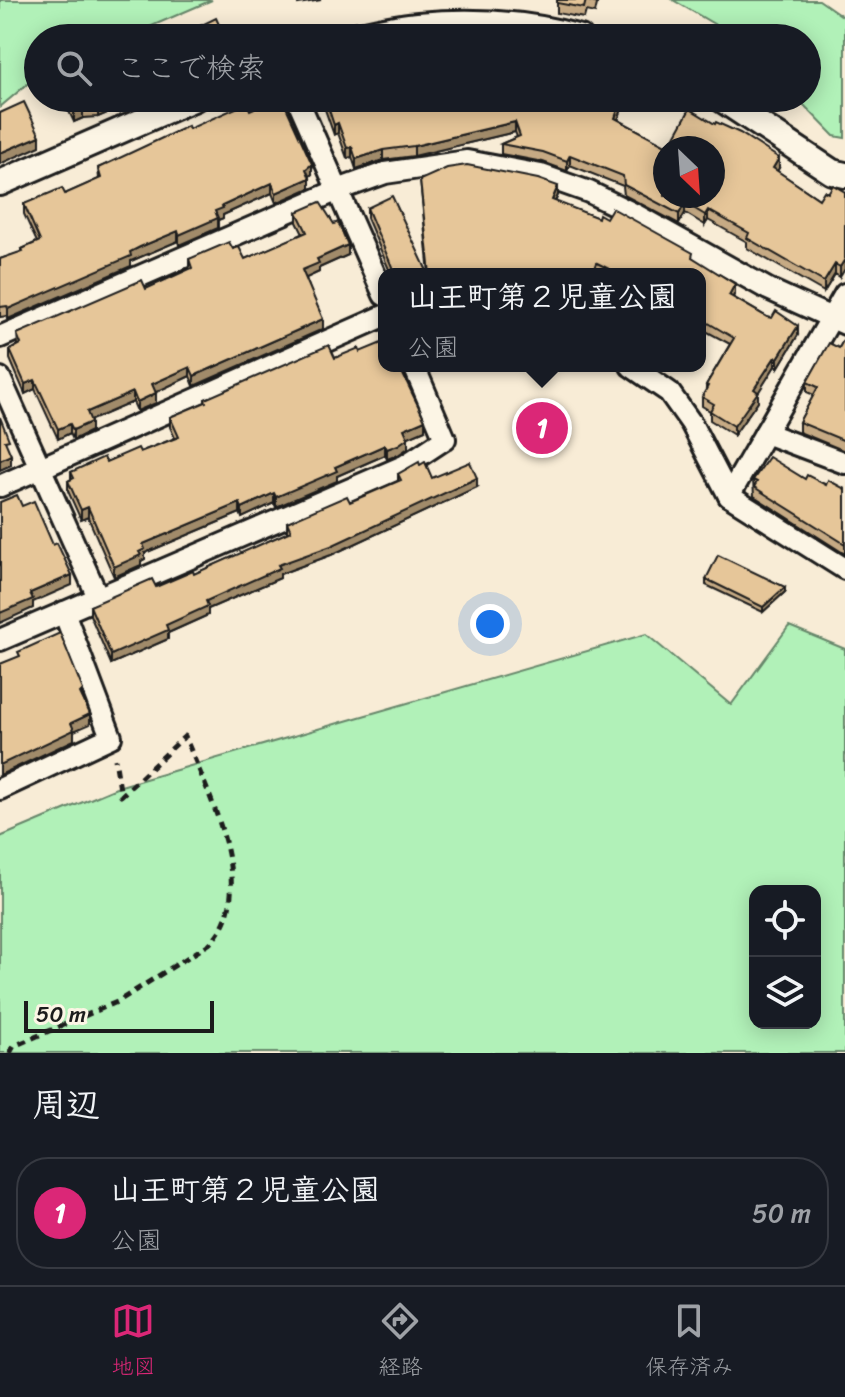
<!DOCTYPE html>
<html lang="ja">
<head>
<meta charset="utf-8">
<style>
	body { margin:0; font-family:Sriracha,"Klee One",sans-serif; background:#20242c; color:#f1f3f6 }
	.controls { position:absolute; right:24px; bottom:24px; display:grid; overflow:hidden; border-radius:16px; box-shadow:0 4px 20px #0003 }
	.controls button { width:72px; height:72px; display:grid; place-items:center; padding:0; border:0; border-bottom:2px solid #363941; background:#171b24; color:#f1f3f6; font:40px sans-serif }
	.compass { position:absolute; left:653px; top:136px; width:72px; height:72px; border-radius:50%; background:#171b24; box-shadow:0 4px 20px #0003; rotate:155deg }
	.scale { position:absolute; left:24px; bottom:20px; width:190px; box-sizing:border-box; padding-left:8px; border:4px solid #1c1c1c; border-top:0; font-size:22px; line-height:28px; white-space:nowrap; color:#1c1c1c; -webkit-text-stroke:6px #fcf5e5; paint-order:stroke }
	.you { position:absolute; left:490px; top:624px; width:28px; height:28px; margin:-20px; border:6px solid #fff; border-radius:50%; background:#1a73e8; box-shadow:0 0 0 12px #1a73e833 }
	.badge { display:grid; place-items:center; width:52px; height:52px; border-radius:50%; background:#db2777; color:#fff; font-size:26px; font-weight:700 }
	.pin { position:absolute; translate:-50% -50%; border:4px solid #fff; box-shadow:0 2px 8px #0006 }
	.popup { position:absolute; left:378px; top:268px; width:328px; height:104px; box-sizing:border-box; display:grid; place-content:center; border-radius:16px; background:#171b24; filter:drop-shadow(0 2px 6px #0005); font-size:26px; white-space:nowrap; color:#9ea1a6 }
	.popup b { font-size:30px; color:#f1f3f6 }
	.popup::after { content:''; position:absolute; left:50%; top:100%; margin-left:-16px; border:16px solid transparent; border-top-color:#171b24 }
	.list { margin:0; padding:0; list-style:none }
	h2 { display:flex; justify-content:space-between; align-items:center; height:104px; margin:0; padding:0 32px; font-size:34px }
	h2 small { font-size:26px; font-weight:400; color:#9ea1a6 }
	.list li { display:grid; grid-template-columns:52px 1fr auto; gap:24px; align-items:center; box-sizing:border-box; height:112px; margin:0 16px 16px; padding:0 16px; border:2px solid #363941; border-radius:32px }
	.list b { display:block; font-size:30px; white-space:nowrap }
	.list p { margin:0; font-size:26px; white-space:nowrap; color:#9ea1a6 }
	.list em { font-size:26px; font-style:normal; color:#9ea1a6 }
	.icon { flex:none; width:44px; height:44px; fill:none; stroke:currentColor; stroke-width:2; stroke-linecap:round; stroke-linejoin:round }
	.map { position:relative; flex:none; width:845px; height:1053px; overflow:hidden }
	.search { position:absolute; background:#171b24; box-shadow:0 4px 20px #0003; left:24px; right:24px; top:24px; height:88px; display:flex; align-items:center; gap:20px; box-sizing:border-box; padding:0 28px; border-radius:44px; color:#9ea1a6; font-size:30px }
	.sheet { height:232px; background:#171b24 }
	nav { display:flex; justify-content:space-around; align-items:center; box-sizing:border-box; height:112px; border-top:2px solid #363941; background:#171b24; font-size:22px; color:#9ea1a6 }
	nav a { display:grid; justify-items:center; gap:4px }
	nav .on { color:#db2777 }
	.map>svg:first-child { display:block }
</style>
</head>
<body>
<div class="map">
<svg width="845" height="1053" viewBox="0 0 845 1053">
	<rect width="100%" height="100%" fill="#f8ecd6"/>
	<filter id="ink" filterUnits="userSpaceOnUse"><feTurbulence type="fractalNoise" baseFrequency=".0125" numOctaves="2"/><feDisplacementMap in="SourceGraphic" scale="16" xChannelSelector="R" yChannelSelector="G"/><feConvolveMatrix kernelMatrix="1 2 1 2 8 2 1 2 1" color-interpolation-filters="sRGB"/></filter>
	<g filter="url(#ink)">
		<g fill="#b1f1b8" stroke="#66866a" stroke-width="2" fill-rule="evenodd">
			<polygon points="0,0 212,0 124,38 38,38 38,75 0,107"/>
			<polygon points="673,0 819,0 845,18 845,138 834,136 797,98 807,98 807,38 738,38"/>
			<path d="M789,626L845,649V1053H0V837L121,786L646,634L731,705ZM755,891H815V1023H755Z"/>
		</g>
		<g fill="none" stroke-linecap="round" stroke-linejoin="round">
			<g stroke="#1c1c1c" stroke-width="26">
				<g id="minor">
					<polyline points="297,98 384,295"/>
					<polyline points="0,337 338,190 385,173 467,161 541,175 589,192 636,215 768,289 845,324"/>
					<polyline points="631,366 669,392 691,423 729,496 845,569"/>
					<polyline points="0,378 98,597"/>
					<polyline points="765,433 845,463"/>
					<polyline points="0,486 384,316"/>
					<polyline points="729,496 845,294"/>
					<polyline points="0,640 404,466 445,439 414,366"/>
					<polyline points="0,789 111,737 64,612"/>
				</g>
			</g>
			<g stroke="#1c1c1c" stroke-width="30">
				<g id="tertiary">
					<path d="M344,38C368,34 393,27 418,25C472,20 528,23 580,38"/>
					<polyline points="720,98 832,172 845,175"/>
					<polyline points="0,183 195,98"/>
				</g>
			</g>
			<path stroke="#1c1c1c" stroke-width="5" stroke-dasharray="8 6" stroke-linecap="butt" d="M10,1053L14,1046L117,1002L209,944C262,892 207,793 185,736L121,796L115,759"/>
			<use href="#minor" stroke="#fcf5e5" stroke-width="20"/>
			<use href="#tertiary" stroke="#fcf5e5" stroke-width="24"/>
		</g>
		<g fill="#c6aa84" stroke="#1c1c1c" stroke-width="2">
			<polygon points="297,0 321,0 298,4"/>
			<polygon points="557,0 598,0 595,13 586,11 584,18 557,13"/>
			<polygon points="65,98 142,98 98,117 83,118 74,122 65,103"/>
			<polygon points="321,98 626,98 618,120 669,147 779,168 777,171 819,199 828,193 845,192 840,277 835,274 824,292 747,248 747,242 708,220 705,225 685,213 679,224 624,195 623,186 570,165 567,171 543,162 501,154 501,144 517,137 515,132 414,156 383,160 356,169 352,157 347,158 338,133 334,135"/>
			<polygon points="250,110 312,174 310,176 310,188 276,203 272,193 223,215 223,218 218,220 218,228 179,245 178,241 140,257 131,261 131,266 8,319 7,316 0,317 0,259 22,252 22,249 37,242 24,214 24,204 65,194 99,179 98,168 189,129"/>
			<polygon points="420,180 558,195 555,202 598,218 606,218 693,258 735,293 733,297 798,335 778,368 775,366 758,392 758,401 734,435 710,420 710,411 702,406 702,397 706,390 706,385 730,344 700,328 700,274 601,274 597,272 596,274 429,274"/>
			<polygon points="367,208 427,274 391,274 367,218"/>
			<polygon points="297,212 348,255 319,268 319,272 306,278 323,329 194,386 190,376 156,392 156,403 137,411 133,402 90,420 91,431 73,440 70,433 58,439 35,389 25,394 10,359 10,350 18,345 17,334 146,289 189,269 189,259 233,249 245,259 303,234 297,222"/>
			<polygon points="845,337 845,451 799,432 799,422 814,395 807,392 807,382 839,348"/>
			<polygon points="360,352 425,430 408,437 408,448 398,455 387,459 385,455 337,476 337,481 276,507 274,503 242,518 240,513 145,553 145,559 141,561 141,565 114,577 88,517 81,520 68,491 68,481 71,479 71,472 140,452 175,438 170,427 170,417 205,402 205,399 335,358"/>
			<polygon points="398,474 432,478 477,487 331,555 280,574 280,578 208,609 208,615 168,633 168,639 111,664 90,615 90,606 156,587 194,574 287,533 287,522 350,502 398,482"/>
			<polygon points="805,479 845,489 845,554 754,496 753,480"/>
			<polygon points="706,579 785,592 763,612 706,585"/>
		</g>
		<g fill="#a18b6b" stroke="#1c1c1c" stroke-width="2">
			<polygon points="119,98 142,98 98,117 98,107"/>
			<polygon points="622,98 626,98 615,128 615,118"/>
			<polygon points="83,108 83,118 74,122 74,112"/>
			<polygon points="515,122 515,132 414,156 414,146"/>
			<polygon points="338,123 338,133 334,135 334,125"/>
			<polygon points="40,136 40,146 0,164 0,153"/>
			<polygon points="352,147 352,157 347,158 347,148"/>
			<polygon points="383,150 383,160 356,169 356,159"/>
			<polygon points="570,155 570,165 567,171 567,161"/>
			<polygon points="779,158 779,168 773,178 773,168"/>
			<polygon points="312,164 312,174 306,179 306,169"/>
			<polygon points="310,178 310,188 276,203 276,193"/>
			<polygon points="272,183 272,193 223,215 223,218 218,220 218,228 179,245 179,235 222,206"/>
			<polygon points="558,186 558,195 552,209 552,200"/>
			<polygon points="685,203 685,213 679,224 679,214"/>
			<polygon points="708,210 708,220 705,225 705,215"/>
			<polygon points="178,231 178,241 131,261 131,266 8,319 8,309 140,247"/>
			<polygon points="348,245 348,255 319,268 319,272 302,280 302,270 317,259"/>
			<polygon points="845,259 845,269 840,277 840,267"/>
			<polygon points="835,264 835,274 824,292 824,282"/>
			<polygon points="735,284 735,293 729,304 729,295"/>
			<polygon points="323,319 323,329 194,386 194,376"/>
			<polygon points="798,326 798,335 778,368 778,358"/>
			<polygon points="775,357 775,366 758,393 758,392 758,401 734,435 734,426 754,389"/>
			<polygon points="190,367 190,376 152,394 152,384"/>
			<polygon points="35,380 35,389 25,394 25,384"/>
			<polygon points="133,392 133,402 87,422 87,412"/>
			<polygon points="156,393 156,403 137,411 137,402"/>
			<polygon points="425,420 425,430 404,439 404,429"/>
			<polygon points="91,422 91,431 73,440 73,430"/>
			<polygon points="70,424 70,433 58,439 58,429"/>
			<polygon points="408,438 408,448 398,455 387,459 387,449"/>
			<polygon points="385,445 385,455 337,476 337,481 276,507 276,497 335,467"/>
			<polygon points="11,455 11,465 0,470 0,460"/>
			<polygon points="477,478 477,487 331,555 280,574 280,578 208,609 208,615 168,633 168,639 111,664 111,655 166,625 206,601 278,565"/>
			<polygon points="274,493 274,503 242,518 242,508"/>
			<polygon points="240,503 240,513 145,553 145,559 141,561 141,565 114,577 114,567 139,552 143,544"/>
			<polygon points="88,507 88,517 81,520 81,510"/>
			<polygon points="72,575 72,585 33,602 33,608 0,623 0,613 30,593"/>
			<polygon points="785,587 785,592 763,612 763,607"/>
			<polygon points="90,714 90,724 74,731 74,740 0,775 0,765 71,723"/>
		</g>
		<g fill="#e6c699" stroke="#1c1c1c" stroke-width="2" fill-rule="evenodd">
			<polygon points="557,0 596,0 595,3 586,0 584,8 557,3"/>
			<polygon points="216,18 225,38 175,38"/>
			<polygon points="505,34 532,38 504,38"/>
			<polygon points="68,98 119,98 98,107 83,108 74,112"/>
			<polygon points="277,98 282,98 312,164 306,169 310,178 276,193 272,183 222,206 223,208 215,211 218,218 179,235 178,231 140,247 130,252 131,256 8,309 7,306 0,307 0,259 23,251 22,249 40,241 24,204 62,188 65,194 101,178 98,168 188,126 189,129 247,103 250,110"/>
			<path d="M325,98H622L615,118L669,147L690,109L715,124L716,122L740,133L779,158L773,168L819,199L824,191L828,193L833,185L845,192V259L840,267L835,264L824,282L747,238L749,233L708,210L705,215L685,203L679,214L624,185L623,176L570,155L567,161L543,152L501,144L520,136L515,122L414,146L383,150L356,159L352,147L347,148L338,123L334,125ZM665,148H713V196H665Z"/>
			<polygon points="24,102 40,136 0,153 0,113"/>
			<polygon points="467,165 538,179 558,186 552,200 598,218 599,214 606,218 612,208 693,253 692,257 735,284 729,295 767,317 772,318 776,311 798,326 778,358 775,357 754,389 758,392 734,426 710,411 714,404 702,397 708,386 706,385 734,338 700,318 700,274 619,274 597,263 593,274 430,274 420,180 447,168"/>
			<polygon points="392,196 427,271 419,274 395,274 367,208"/>
			<polygon points="320,202 334,224 338,222 348,245 317,259 319,263 302,270 323,319 194,376 190,367 152,384 156,393 137,402 133,392 87,412 91,422 73,430 70,424 58,429 35,380 25,384 10,350 21,344 17,334 142,280 146,289 192,268 189,259 229,242 233,249 239,247 245,259 307,232 297,212"/>
			<polygon points="845,337 845,441 799,422 818,387 807,382 829,343 839,348"/>
			<polygon points="384,342 384,366 399,366 425,420 404,429 408,438 398,445 387,449 385,445 335,467 337,471 276,497 274,493 242,508 240,503 143,544 145,549 139,552 141,555 114,567 88,507 81,510 68,481 74,478 71,472 104,457 106,462 138,448 140,452 179,437 170,417 206,402 205,399 329,345 335,358 359,348 360,352"/>
			<polygon points="0,417 9,440 5,441 11,455 0,460"/>
			<polygon points="769,457 805,479 807,475 826,485 828,480 845,489 845,544 754,487 757,482 753,480"/>
			<polygon points="419,462 420,465 425,462 432,478 470,462 477,478 331,546 278,565 280,568 206,601 208,606 166,625 168,630 111,655 90,606 152,579 156,587 193,571 194,574 291,531 287,522 347,496 350,502 401,480 398,474"/>
			<polygon points="17,495 22,506 34,501 53,545 57,543 72,575 30,593 33,599 0,613 0,502"/>
			<polygon points="718,555 785,587 763,607 706,579"/>
			<polygon points="60,633 83,690 80,693 90,714 71,723 74,730 0,765 0,664 20,656 18,652"/>
		</g>
	</g>
</svg>
<div class="controls">
<button><svg class="icon" aria-label="locate" viewBox="0 0 24 24"><circle cx="12" cy="12" r="6"/><path d="M12 2v4M12 18v4M2 12h4M18 12h4"/></svg></button>
<button><svg class="icon" aria-label="layers" viewBox="0 0 24 24"><path d="M12 4l9 5-9 5-9-5zM3 14l9 5 9-5"/></svg></button>
</div>
<svg class="compass" viewBox="-18 -18 36 36"><path d="M0-13l5 13h-10z" fill="#e53935"/><path d="M0 13l5-13h-10z" fill="#9ea1a6"/></svg>
<div class="scale">50 m</div>
<div class="you"></div>
<div class="pin badge" style="left:542px;top:428px">1</div>
<div class="popup"><b>山王町第２児童公園</b>公園</div>
<div class="search"><svg class="icon" aria-label="search" viewBox="0 0 24 24"><circle cx="10" cy="10" r="6"/><path d="M15 15l6 6"/></svg>ここで検索</div>
</div>
<section class="sheet">
<h2>周辺<small></small></h2>
<ul class="list">
<li><span class="badge">1</span><div><b>山王町第２児童公園</b><p>公園</p></div><em>50 m</em></li>
</ul>
</section>
<nav>
<a class="on"><svg class="icon" aria-label="map" viewBox="0 0 24 24"><path d="M3 6l6-2 6 2 6-2v14l-6 2-6-2-6 2zM9 4v14M15 6v14"/></svg>地図</a>
<a><svg class="icon" aria-label="directions" viewBox="0 0 24 24"><path d="M12 3l9 9-9 9-9-9zM9 14v-3h6M13 9l2 2-2 2"/></svg>経路</a>
<a><svg class="icon" aria-label="saved" viewBox="0 0 24 24"><path d="M7 4h10v16l-5-4-5 4z"/></svg>保存済み</a>
</nav>
</body>
</html>
